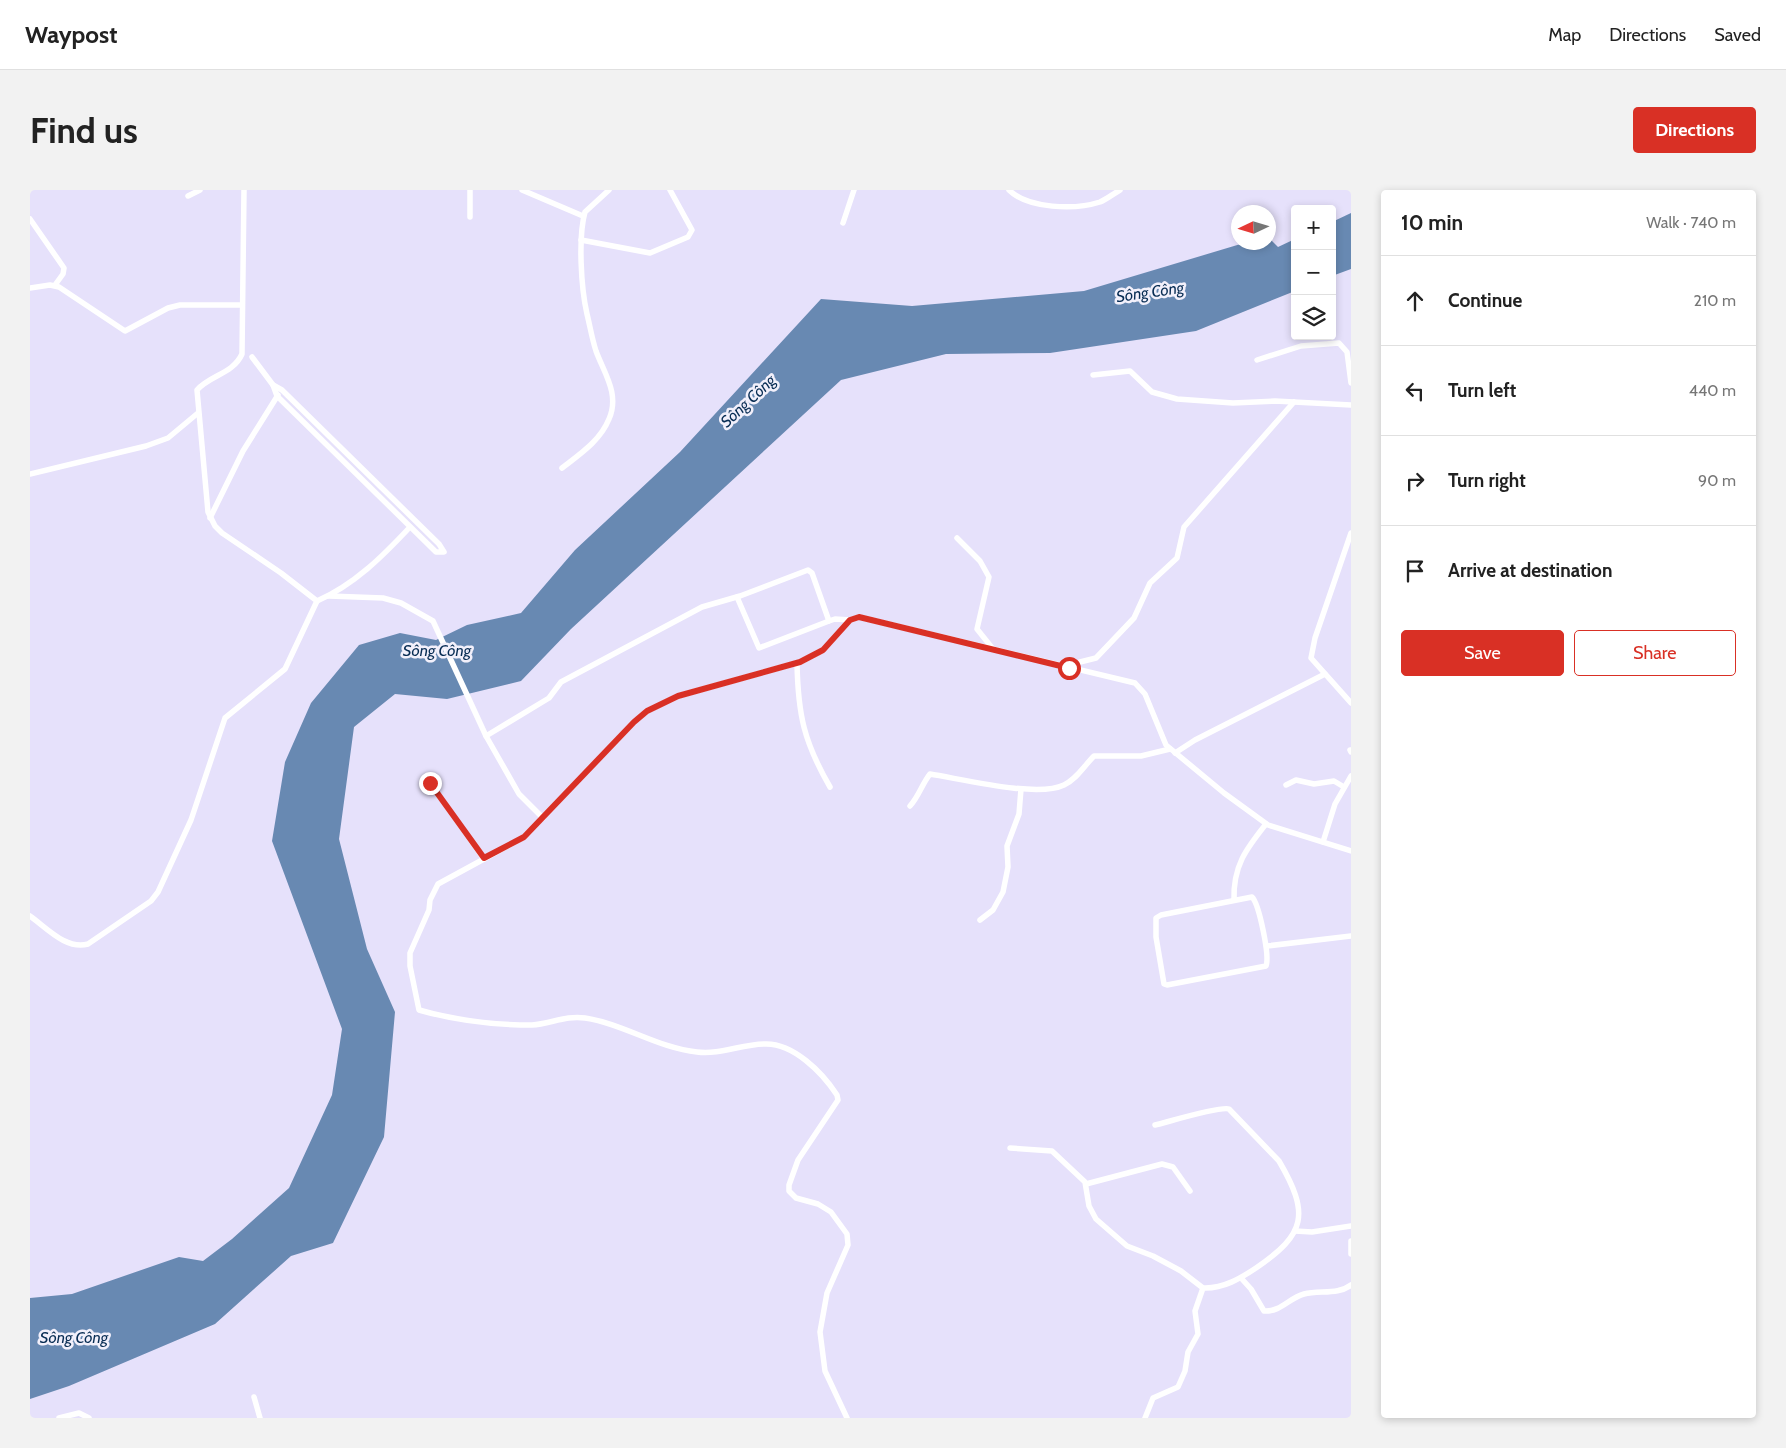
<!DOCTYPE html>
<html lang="en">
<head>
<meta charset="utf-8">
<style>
	body { margin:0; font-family:Cabin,sans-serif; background:#f2f2f2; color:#222 }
	.controls { position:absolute; right:15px; top:15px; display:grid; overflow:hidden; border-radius:5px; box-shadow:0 2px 8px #0003 }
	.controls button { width:45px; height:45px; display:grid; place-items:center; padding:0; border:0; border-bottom:1px solid #e0e0e0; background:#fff; color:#222; font:25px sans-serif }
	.compass { position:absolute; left:1201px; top:15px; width:45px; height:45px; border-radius:50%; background:#fff; box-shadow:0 2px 8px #0003; rotate:266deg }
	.stop { position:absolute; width:15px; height:15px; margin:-11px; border:4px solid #d93025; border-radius:50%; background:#fff }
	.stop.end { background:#d93025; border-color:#fff; box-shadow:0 1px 5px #0008 }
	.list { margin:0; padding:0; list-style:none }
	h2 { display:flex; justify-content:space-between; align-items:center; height:65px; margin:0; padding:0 20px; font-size:21px }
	h2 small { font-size:16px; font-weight:400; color:#767676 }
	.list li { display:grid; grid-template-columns:32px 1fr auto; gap:15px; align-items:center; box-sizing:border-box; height:90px; padding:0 20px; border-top:1px solid #e0e0e0 }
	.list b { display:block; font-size:19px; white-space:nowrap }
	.list em { font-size:16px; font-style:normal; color:#767676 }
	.actions { display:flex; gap:10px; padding:15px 20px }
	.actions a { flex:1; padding:11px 0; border:1px solid #d93025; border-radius:5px; text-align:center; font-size:18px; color:#d93025 }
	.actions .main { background:#d93025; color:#fff }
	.icon { flex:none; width:28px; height:28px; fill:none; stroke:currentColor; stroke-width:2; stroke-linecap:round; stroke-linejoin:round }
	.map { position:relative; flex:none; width:1321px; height:1228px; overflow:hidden; border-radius:5px }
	header { display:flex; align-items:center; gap:30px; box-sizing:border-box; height:70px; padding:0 25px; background:#fff; border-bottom:1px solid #e0e0e0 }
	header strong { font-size:24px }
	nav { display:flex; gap:28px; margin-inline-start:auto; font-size:18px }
	.intro { display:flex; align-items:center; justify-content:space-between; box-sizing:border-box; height:120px; padding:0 30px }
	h1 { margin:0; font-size:35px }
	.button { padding:12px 22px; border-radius:5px; background:#d93025; color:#fff; font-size:18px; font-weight:700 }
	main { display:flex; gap:30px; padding:0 30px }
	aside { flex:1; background:#fff; border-radius:5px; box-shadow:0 2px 8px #0003 }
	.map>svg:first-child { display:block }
</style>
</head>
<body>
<header>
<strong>Waypost</strong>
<nav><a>Map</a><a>Directions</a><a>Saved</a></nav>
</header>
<div class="intro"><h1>Find us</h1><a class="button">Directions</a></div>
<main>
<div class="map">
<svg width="1321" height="1228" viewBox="0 0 1321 1228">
	<rect width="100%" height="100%" fill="#e6e1fb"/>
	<g fill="#6889b2">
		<polygon points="1321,23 1321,79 1302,86 1302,32"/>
		<polygon points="1239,48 1248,57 1265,49 1265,101 1166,141 1020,163 916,164 811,190 541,439 491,491 417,509 365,504 324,537 309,649 337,759 365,822 354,947 303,1053 261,1066 185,1134 39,1196 0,1209 0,1108 42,1104 149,1067 173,1071 202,1049 259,998 302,905 312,839 242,651 255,572 281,513 329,455 370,443 406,450 437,435 491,423 545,360 650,262 791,109 882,116 1054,101 1214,53 1238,52"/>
	</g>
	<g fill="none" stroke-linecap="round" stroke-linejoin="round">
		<g stroke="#fff" stroke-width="5.5">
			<polyline points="440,0 440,27"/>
			<polyline points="492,0 553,26"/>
			<path d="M979,0C998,19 1045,20 1070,12C1077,9 1083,4 1090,0"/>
			<polyline points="158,6 170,0"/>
			<polyline points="0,29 34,78 33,84 25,95"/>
			<polyline points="813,33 824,0"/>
			<polyline points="551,50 620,63 658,47 662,40 640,0"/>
			<polyline points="0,98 20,95 29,97 95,141 138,118 150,115 212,115"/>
			<polyline points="222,167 243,195"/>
			<polyline points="1227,170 1271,156 1309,153 1317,162 1321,193"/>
			<polyline points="1063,185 1100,181 1122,202 1147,209 1203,213 1245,211 1321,215"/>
			<polygon points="243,195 252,200 409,354 414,362 406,362 247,206"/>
			<path d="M532,278C550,264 570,251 579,229C590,204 574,183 566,161C562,149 560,136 557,124C551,98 548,47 555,22L579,0"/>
			<polyline points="0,284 116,256 138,248 168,223"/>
			<polyline points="180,328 213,261 248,205"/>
			<polyline points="1321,343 1285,448 1281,468 1321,513"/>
			<polyline points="927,348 950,371 959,387 947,439 963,459"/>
			<polyline points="299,406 353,408 371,413 403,431 456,546"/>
			<polyline points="707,407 729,458 799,431"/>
			<path d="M287,411C324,395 353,366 380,337"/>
			<path d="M767,473C768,525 774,552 800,597"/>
			<polyline points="1039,478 1050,472 1066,468 1104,428 1120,393 1147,368 1154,337 1264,212"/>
			<polyline points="1320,560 1321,562"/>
			<polyline points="1145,563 1165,550 1295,484"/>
			<polyline points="400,593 454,669 494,647 604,532 617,521 648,506 770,472 793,460 820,430 829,427 1105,493 1115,504 1136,555 1194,603 1238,635 1321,661"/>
			<polyline points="1256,595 1266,590 1284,594 1304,591 1314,597"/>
			<path d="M880,616C889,606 892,594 900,584C932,589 1007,608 1034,595C1047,589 1054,576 1064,566H1111L1140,559"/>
			<polyline points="513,628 489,604 456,546 519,508 531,492 672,417 710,406 778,380 782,383 799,431 805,429 820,430"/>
			<polyline points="1293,652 1305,614 1321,586"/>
			<path d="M454,669L408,694L400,710L399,720L380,763V776L389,820C424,830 465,835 502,835C520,834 536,825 555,828C594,834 628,858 667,862C690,865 712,854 735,854C763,853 792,882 807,905L808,910L768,970L759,995V1001L766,1008L788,1014L801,1022L817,1044L818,1055L797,1103L790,1142L795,1181L817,1228"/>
			<path d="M1222,707C1229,714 1240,766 1236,776L1137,795L1134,794L1126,747V728L1131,725Z"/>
			<path d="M1204,710C1203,676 1216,659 1236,634"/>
			<path d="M0,726C17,738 36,760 58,754L121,711L128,702L161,630L195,528L255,479L287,411L251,383L192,343L185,336L178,322L167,200C180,185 203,184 212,164L214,0"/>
			<polyline points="950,730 963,720 973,702 978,677 977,656 989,624 991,599"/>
			<polyline points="1237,756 1321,746"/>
			<path d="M980,958L1022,961L1055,992L1059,1016L1066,1029L1097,1056L1123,1066L1151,1081L1173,1098C1193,1099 1211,1088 1226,1078C1276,1044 1280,1024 1249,971L1199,919C1190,916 1138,932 1125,935"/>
			<polyline points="1056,994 1132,974 1143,977 1160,1001"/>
			<polyline points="1265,1041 1282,1042 1321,1036"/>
			<polyline points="1321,1051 1321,1064"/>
			<path d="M1211,1088L1221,1099L1234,1121C1251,1122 1259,1108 1274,1104C1290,1100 1308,1105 1321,1095"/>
			<polyline points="224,1207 230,1228"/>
			<polyline points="29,1228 49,1223 59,1228"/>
			<polyline points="1115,1228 1123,1208 1148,1197 1155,1181 1158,1162 1168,1144 1165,1121 1173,1098"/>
		</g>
	</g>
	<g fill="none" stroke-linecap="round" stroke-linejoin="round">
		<polyline stroke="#d93025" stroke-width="6" points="400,593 454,668 494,647 604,532 617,521 648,506 770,472 793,460 820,430 829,427 1039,478"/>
	</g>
	<g text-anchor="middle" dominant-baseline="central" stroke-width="5" stroke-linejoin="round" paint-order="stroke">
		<g font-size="16" font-style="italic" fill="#072c53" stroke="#f2f0fb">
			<text transform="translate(1120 102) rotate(-8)">Sông Công</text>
			<text transform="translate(718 211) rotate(-43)">Sông Công</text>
			<text x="407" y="460">Sông Công</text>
			<text x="44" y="1147">Sông Công</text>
		</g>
	</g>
</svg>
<div class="controls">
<button>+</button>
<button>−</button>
<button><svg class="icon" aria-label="layers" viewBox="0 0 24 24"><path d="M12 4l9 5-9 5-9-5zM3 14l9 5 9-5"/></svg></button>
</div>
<svg class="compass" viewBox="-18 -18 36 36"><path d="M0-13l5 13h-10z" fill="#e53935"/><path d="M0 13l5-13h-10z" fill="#767676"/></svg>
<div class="stop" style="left:1039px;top:478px"></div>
<div class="stop end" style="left:400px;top:593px"></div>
</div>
<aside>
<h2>10 min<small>Walk · 740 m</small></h2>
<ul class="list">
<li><svg class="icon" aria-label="ahead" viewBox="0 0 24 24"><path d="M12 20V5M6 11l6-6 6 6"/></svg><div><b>Continue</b></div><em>210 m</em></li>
<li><svg class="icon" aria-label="left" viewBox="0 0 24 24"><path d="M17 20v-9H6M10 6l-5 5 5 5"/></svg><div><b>Turn left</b></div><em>440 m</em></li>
<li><svg class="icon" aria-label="right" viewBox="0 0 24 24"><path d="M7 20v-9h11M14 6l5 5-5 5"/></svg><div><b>Turn right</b></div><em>90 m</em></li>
<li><svg class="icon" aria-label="arrive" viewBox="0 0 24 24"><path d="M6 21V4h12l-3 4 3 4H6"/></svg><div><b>Arrive at destination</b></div></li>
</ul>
<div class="actions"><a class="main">Save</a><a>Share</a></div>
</aside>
</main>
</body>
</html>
